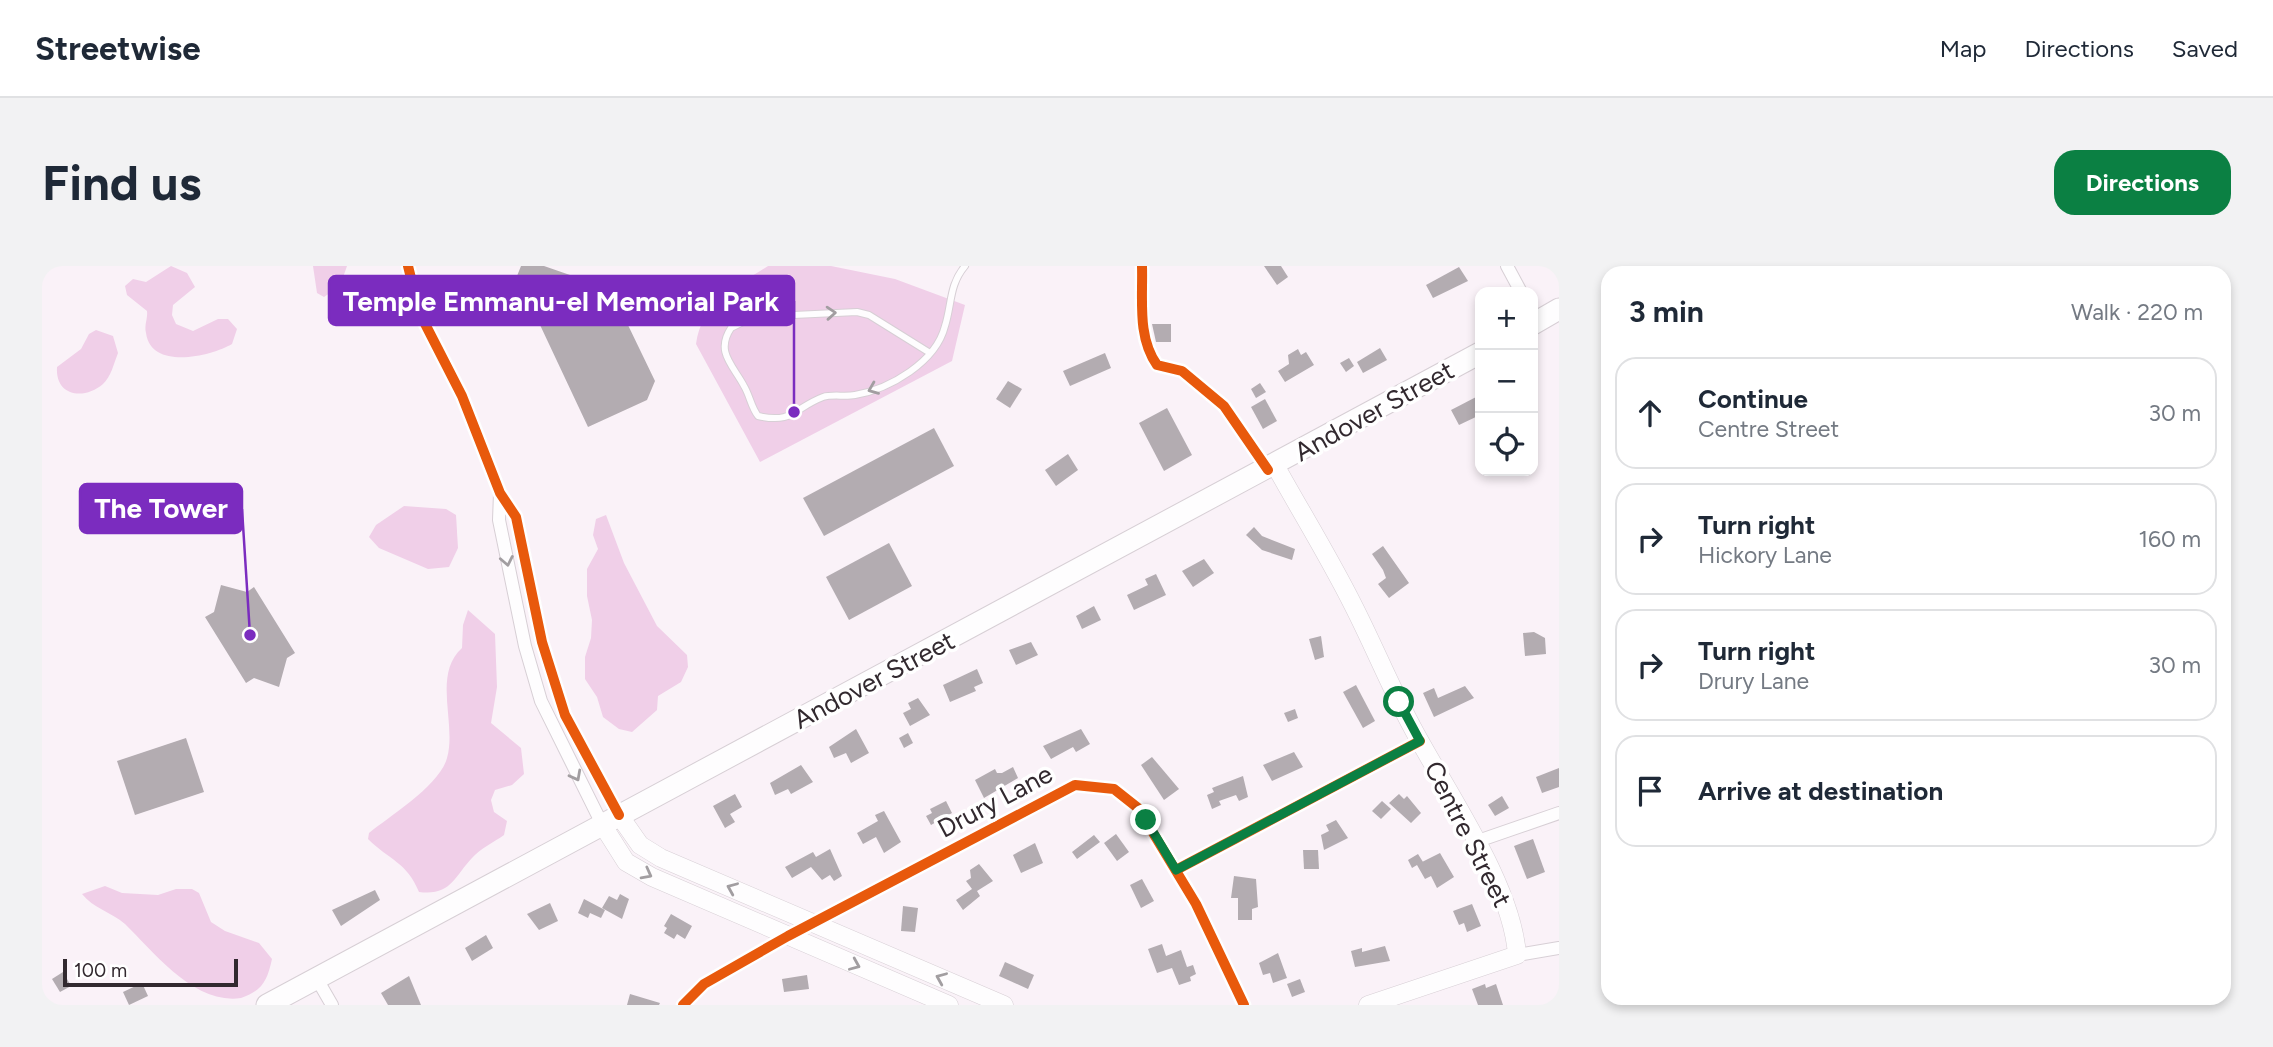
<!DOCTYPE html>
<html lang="en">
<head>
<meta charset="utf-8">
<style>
	body { margin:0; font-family:Figtree,sans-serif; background:#f2f2f3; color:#1f2937 }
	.controls { position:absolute; right:21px; top:21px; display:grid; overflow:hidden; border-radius:14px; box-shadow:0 4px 10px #0003 }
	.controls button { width:63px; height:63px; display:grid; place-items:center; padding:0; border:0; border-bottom:2px solid #e0e1e3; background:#fff; color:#1f2937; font:35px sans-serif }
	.scale { position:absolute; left:21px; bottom:18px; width:175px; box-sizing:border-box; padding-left:7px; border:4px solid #32292f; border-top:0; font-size:19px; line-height:24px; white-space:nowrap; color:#32292f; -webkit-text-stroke:5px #fff; paint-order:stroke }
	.stop { position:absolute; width:21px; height:21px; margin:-16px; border:5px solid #0b8043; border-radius:50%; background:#fff }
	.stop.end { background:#0b8043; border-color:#fff; box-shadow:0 2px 7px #0008 }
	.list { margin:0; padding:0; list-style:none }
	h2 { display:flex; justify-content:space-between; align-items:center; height:91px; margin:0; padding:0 28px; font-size:30px }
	h2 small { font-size:23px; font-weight:400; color:#747a83 }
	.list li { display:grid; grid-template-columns:46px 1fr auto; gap:21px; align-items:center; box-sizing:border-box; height:112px; margin:0 14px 14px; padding:0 14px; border:2px solid #e0e1e3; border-radius:21px }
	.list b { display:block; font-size:26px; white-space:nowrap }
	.list p { margin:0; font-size:23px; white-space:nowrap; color:#747a83 }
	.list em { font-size:23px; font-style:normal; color:#747a83 }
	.icon { flex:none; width:38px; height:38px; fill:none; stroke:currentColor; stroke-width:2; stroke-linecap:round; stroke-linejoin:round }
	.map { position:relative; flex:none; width:1517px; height:739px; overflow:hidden; border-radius:21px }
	header { display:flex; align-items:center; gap:42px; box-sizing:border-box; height:98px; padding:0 35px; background:#fff; border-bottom:2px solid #e0e1e3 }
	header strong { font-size:33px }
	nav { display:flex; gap:38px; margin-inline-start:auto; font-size:24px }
	.intro { display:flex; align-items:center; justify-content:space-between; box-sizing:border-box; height:168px; padding:0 42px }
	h1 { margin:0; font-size:49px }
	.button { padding:18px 32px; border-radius:21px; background:#0b8043; color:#fff; font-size:24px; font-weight:700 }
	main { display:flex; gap:42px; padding:0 42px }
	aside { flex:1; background:#fff; border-radius:21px; box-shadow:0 4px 10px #0003 }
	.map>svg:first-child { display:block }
</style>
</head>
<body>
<header>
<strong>Streetwise</strong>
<nav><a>Map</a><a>Directions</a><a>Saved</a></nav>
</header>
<div class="intro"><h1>Find us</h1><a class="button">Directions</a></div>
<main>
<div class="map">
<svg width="1517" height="739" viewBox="0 0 1517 739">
	<rect width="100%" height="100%" fill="#faf2f8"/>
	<g fill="#f0cfe8">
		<path d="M129,0L145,7L153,21L131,39L130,49L134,58L151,65L176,53H186L195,63L190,78C170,90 109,105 104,67C102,59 106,52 105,45L85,29L83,20L91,13L104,16Z"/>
		<polygon points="271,0 305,0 298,20 282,31 275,27"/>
		<path d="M726,0H789L853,13L923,39L910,95L718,196L654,78C660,36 693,21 726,0Z"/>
		<path d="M54,64L71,70L76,87C72,97 69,111 61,118C43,134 13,131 15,101L39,83L47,68Z"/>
		<polygon points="362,240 404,243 414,249 416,282 407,301 386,303 337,282 327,271 334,259"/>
		<polygon points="564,249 582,297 615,360 645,389 646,401 639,416 616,430 615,444 590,466 577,463 561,451 555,431 543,413 543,391 549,372 550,354 545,330 545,303 556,283 551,269 554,253"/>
		<path d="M426,344L453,368L455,421L449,457L479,482L482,508L470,519L453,524L449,534L452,546L465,555L462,569C452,576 438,583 430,592C412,611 409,630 377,626C365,596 347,594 326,573L327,567C348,550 398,519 405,492C415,458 390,409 420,382L421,359Z"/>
		<path d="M63,620L80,627L116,629L134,623H150L157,627L169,656L183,665L217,677L230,693C225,715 221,724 199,732C152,739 112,686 83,658C69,646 51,642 40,628Z"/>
	</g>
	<g fill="#b3acb1">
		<polygon points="479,0 502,0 551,17 568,52 585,57 613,115 605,134 546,161 475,10"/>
		<polygon points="1222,0 1239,0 1246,11 1235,19"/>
		<polygon points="1417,1 1426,15 1391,32 1384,19"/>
		<polygon points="1110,58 1129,58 1129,76 1114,76"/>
		<polygon points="1338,82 1345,94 1321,107 1315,96"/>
		<polygon points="1256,83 1259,89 1264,86 1272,99 1243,116 1236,105 1247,98 1246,89"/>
		<polygon points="1063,87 1069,102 1028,120 1021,105"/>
		<polygon points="1307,92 1312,100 1304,106 1298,97"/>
		<polygon points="966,115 980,123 968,142 954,133"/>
		<polygon points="1218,117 1224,126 1214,132 1209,123"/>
		<polygon points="1438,129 1438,149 1417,159 1409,144"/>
		<polygon points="1223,133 1235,155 1221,163 1209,141"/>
		<polygon points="1125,142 1150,189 1122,205 1097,157"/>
		<polygon points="892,162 912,200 782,270 761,232"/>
		<polygon points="1026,188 1036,204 1014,220 1003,204"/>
		<polygon points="1212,261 1220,270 1253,283 1250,294 1220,284 1204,269"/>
		<polygon points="847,277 870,320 807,354 784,311"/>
		<polygon points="1341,280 1367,317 1347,332 1336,318 1344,312 1341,304 1330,288"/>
		<polygon points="1162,293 1172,307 1151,321 1140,305"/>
		<polygon points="1114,308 1124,329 1092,344 1085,329 1106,319 1103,313"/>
		<polygon points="179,319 205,326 212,321 253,387 245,392 237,421 212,412 204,417 163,351 172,346"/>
		<polygon points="1052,340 1059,354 1040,363 1034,350"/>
		<polygon points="1492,366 1503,372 1504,388 1483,390 1481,367"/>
		<polygon points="1279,370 1282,391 1273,394 1267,373"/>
		<polygon points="989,376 996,389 974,399 967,384"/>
		<polygon points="935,403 941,417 932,421 934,425 908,436 901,419"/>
		<polygon points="1314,419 1333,455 1321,462 1301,426"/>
		<polygon points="1423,420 1432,432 1392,451 1381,427 1392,422 1396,432"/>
		<polygon points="876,432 888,449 868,460 861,447 869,443 866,437"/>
		<polygon points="1253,443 1256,452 1246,456 1242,447"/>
		<polygon points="814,463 827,487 809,497 804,487 792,492 787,481"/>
		<polygon points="1039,463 1048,478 1034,486 1031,481 1009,493 1001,480"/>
		<polygon points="866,467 871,477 862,482 857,472"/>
		<polygon points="144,472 162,526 93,549 75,495"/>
		<polygon points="1252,486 1261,501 1230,515 1221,499"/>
		<polygon points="1110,491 1137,523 1122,534 1099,499"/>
		<polygon points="759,499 771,516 749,528 746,523 733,529 728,517"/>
		<polygon points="971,501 976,512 942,532 933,514 953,503 955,507 960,507"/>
		<polygon points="1517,502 1517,521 1500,527 1494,511"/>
		<polygon points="1201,510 1206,531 1197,535 1194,529 1177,535 1179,539 1170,543 1165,529 1172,526 1170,522"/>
		<polygon points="693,528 700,541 688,548 693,556 683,562 671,540"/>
		<polygon points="1357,528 1362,533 1365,530 1379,547 1369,557 1347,537"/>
		<polygon points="1460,530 1467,542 1453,550 1446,539"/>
		<polygon points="904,535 910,547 889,559 884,550 890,547 888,543"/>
		<polygon points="1340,535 1349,543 1339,553 1330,545"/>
		<polygon points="842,545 859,576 842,587 834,571 821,578 815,567 836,555 833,549"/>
		<polygon points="1294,554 1306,572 1282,584 1279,569 1287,565 1284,559"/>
		<polygon points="1074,568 1087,586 1075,595 1062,577"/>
		<polygon points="1052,569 1058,576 1035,593 1030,586"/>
		<polygon points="1491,573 1503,606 1485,613 1472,580"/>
		<polygon points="993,577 1001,597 979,607 971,589"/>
		<polygon points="788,583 800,610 792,615 788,609 780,614 769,601 750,612 743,601 771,586 774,591"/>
		<polygon points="1261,584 1276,584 1277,603 1262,603"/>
		<polygon points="1398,587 1412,611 1395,622 1389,610 1383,613 1375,599 1370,602 1366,594 1376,588 1381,596 1376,598"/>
		<polygon points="937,598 951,615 935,625 938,630 921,644 914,634 930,623 924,615 929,612 928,604"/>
		<polygon points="1192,610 1214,613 1216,641 1210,643 1210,654 1196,654 1196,632 1189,632"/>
		<polygon points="1100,613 1112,635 1099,642 1088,619"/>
		<polygon points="333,624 338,634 299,660 290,644"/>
		<polygon points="578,628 587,633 580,653 560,642 567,630 575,634"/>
		<polygon points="542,633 563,644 559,652 548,647 546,652 536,647"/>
		<polygon points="508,637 516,655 497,664 485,648"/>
		<polygon points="1430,638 1439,660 1425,666 1422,657 1417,659 1411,645"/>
		<polygon points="861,640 876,642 873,666 859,665"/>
		<polygon points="629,648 650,660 643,673 635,668 632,673 622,667 625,662 622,660"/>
		<polygon points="444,669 451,682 430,695 423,682"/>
		<polygon points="1120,678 1124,690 1139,684 1145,701 1151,699 1154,708 1148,711 1149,715 1137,719 1130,702 1115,707 1106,683"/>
		<polygon points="1343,680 1348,695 1313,701 1309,685 1320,682 1320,686"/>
		<polygon points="1236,687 1245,712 1231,717 1228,707 1221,709 1217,697"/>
		<polygon points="963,696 992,709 986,723 957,710"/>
		<polygon points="21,706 29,720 18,726 10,713"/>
		<polygon points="765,709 767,723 742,726 740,713"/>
		<polygon points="367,710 379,739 346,739 339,727"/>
		<polygon points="1258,713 1263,726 1250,731 1245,718"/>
		<polygon points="100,717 106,730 87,739 81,726"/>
		<polygon points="1443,718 1444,722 1454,718 1461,739 1436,739 1430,723"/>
		<polygon points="588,728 618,737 617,739 585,739"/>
	</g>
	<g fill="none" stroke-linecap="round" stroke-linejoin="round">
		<g stroke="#d7cfd5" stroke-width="8">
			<path id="service" d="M888,87L827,49L815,46L711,51L689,62C673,86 691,99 702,120C708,130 709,141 716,150C751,158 752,142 781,131C790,128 803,131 813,129C848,123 894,96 903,60C910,38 907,19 923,0"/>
		</g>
		<g stroke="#d7cfd5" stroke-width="14">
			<g id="minor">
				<polyline points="366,0 378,48 420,130 458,227 474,251 500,376 523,449 577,549"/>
				<path d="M1100,0C1101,33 1095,71 1115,99L1140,105L1182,140L1226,204"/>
				<polyline points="1465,0 1479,26"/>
				<polyline points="458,227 457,254 483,380 499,435 560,558"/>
				<polyline points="1433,576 1517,547"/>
				<polyline points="1134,604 1378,475"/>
				<polyline points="1475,689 1517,682"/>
				<polyline points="275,713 290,739"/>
				<polyline points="641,739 662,718 746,670 1033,519 1072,523 1096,542 1154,638 1202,739"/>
			</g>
		</g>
		<g stroke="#d7cfd5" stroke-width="19">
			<g id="secondary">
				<path d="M1233,199C1259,246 1287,291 1311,339C1331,378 1348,420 1369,459C1403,524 1470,617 1475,689L1326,739"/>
				<polyline points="577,549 598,579 619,592 962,739"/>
				<polyline points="560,558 584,596 610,611 907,739"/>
			</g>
		</g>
		<g stroke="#d7cfd5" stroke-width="23">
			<g id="trunk">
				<polyline points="1491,58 1517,43"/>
				<polyline points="225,739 1438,87"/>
			</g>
		</g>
		<use href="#service" stroke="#fefdfe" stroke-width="6"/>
		<use href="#minor" stroke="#fefdfe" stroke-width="12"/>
		<use href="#secondary" stroke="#fefdfe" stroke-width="18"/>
		<use href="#trunk" stroke="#fefdfe" stroke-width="21"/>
		<g stroke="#fff" stroke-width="15">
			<g id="cycleway">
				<polyline points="366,0 378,48 420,130 458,227 474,251 500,376 523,449 577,549"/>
				<path d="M1100,0C1101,33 1095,71 1115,99L1140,105L1182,140L1226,204"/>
				<polyline points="1134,604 1378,475"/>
				<polyline points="641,739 662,718 746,670 1033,519 1072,523 1096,542 1154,638 1202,739"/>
			</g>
		</g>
		<use href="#cycleway" stroke="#e8590c" stroke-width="10"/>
	</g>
	<defs><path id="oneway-chevron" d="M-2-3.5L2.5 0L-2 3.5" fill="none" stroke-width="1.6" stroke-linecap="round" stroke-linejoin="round" transform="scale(1.75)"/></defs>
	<g stroke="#a29ea1">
		<use href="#oneway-chevron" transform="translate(789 47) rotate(-4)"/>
		<use href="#oneway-chevron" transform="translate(831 123) rotate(158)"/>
		<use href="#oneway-chevron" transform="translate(465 295) rotate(79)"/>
		<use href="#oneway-chevron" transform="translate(534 510) rotate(62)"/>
		<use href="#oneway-chevron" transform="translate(605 608) rotate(28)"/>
		<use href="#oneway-chevron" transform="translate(690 622) rotate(-157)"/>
		<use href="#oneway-chevron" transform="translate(813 699) rotate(23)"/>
		<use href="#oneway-chevron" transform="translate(899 712) rotate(-157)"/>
	</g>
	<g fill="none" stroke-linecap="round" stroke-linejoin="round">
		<polyline stroke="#0b8043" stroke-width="9" points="1104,554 1134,604 1378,475 1357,436"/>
	</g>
	<g text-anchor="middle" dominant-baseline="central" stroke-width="7" stroke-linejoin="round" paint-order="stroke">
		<g font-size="26" fill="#32292f" stroke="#fff">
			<text transform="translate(1332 145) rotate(-29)">Andover Street</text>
			<text transform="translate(832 414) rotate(-28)">Andover Street</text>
			<text transform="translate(953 535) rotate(-28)">Drury Lane</text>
			<text transform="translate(1426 568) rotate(63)">Centre Street</text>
		</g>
	</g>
	<path fill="none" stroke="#7b2cbf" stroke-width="2.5" d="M752 146L752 35M208 369L200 243"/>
	<g fill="#7b2cbf" stroke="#fff" stroke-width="2.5">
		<circle cx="752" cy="146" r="7"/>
		<circle cx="208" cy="369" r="7"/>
	</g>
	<g fill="#7b2cbf" stroke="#7b2cbf" stroke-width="2.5">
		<rect x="287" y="10" width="465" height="49" rx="7"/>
		<rect x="38" y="218" width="162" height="49" rx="7"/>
	</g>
	<g font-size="28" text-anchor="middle" font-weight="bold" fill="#fff">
		<text x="519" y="45">Temple Emmanu-el Memorial Park</text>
		<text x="119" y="252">The Tower</text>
	</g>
</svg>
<div class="controls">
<button>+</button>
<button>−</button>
<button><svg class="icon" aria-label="locate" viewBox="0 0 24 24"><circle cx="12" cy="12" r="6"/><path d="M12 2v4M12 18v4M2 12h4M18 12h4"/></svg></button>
</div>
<div class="scale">100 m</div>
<div class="stop" style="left:1357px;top:436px"></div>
<div class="stop end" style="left:1104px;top:554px"></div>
</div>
<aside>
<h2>3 min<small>Walk · 220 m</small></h2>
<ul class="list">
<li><svg class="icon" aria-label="ahead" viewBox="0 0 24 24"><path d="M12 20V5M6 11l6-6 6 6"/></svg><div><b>Continue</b><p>Centre Street</p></div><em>30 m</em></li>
<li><svg class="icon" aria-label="right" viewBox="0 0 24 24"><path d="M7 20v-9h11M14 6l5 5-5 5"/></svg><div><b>Turn right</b><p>Hickory Lane</p></div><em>160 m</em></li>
<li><svg class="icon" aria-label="right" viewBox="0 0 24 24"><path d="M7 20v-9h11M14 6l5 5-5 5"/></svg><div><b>Turn right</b><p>Drury Lane</p></div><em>30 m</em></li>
<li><svg class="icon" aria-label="arrive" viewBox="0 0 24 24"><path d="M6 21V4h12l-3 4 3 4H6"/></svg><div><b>Arrive at destination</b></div></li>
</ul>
</aside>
</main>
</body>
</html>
